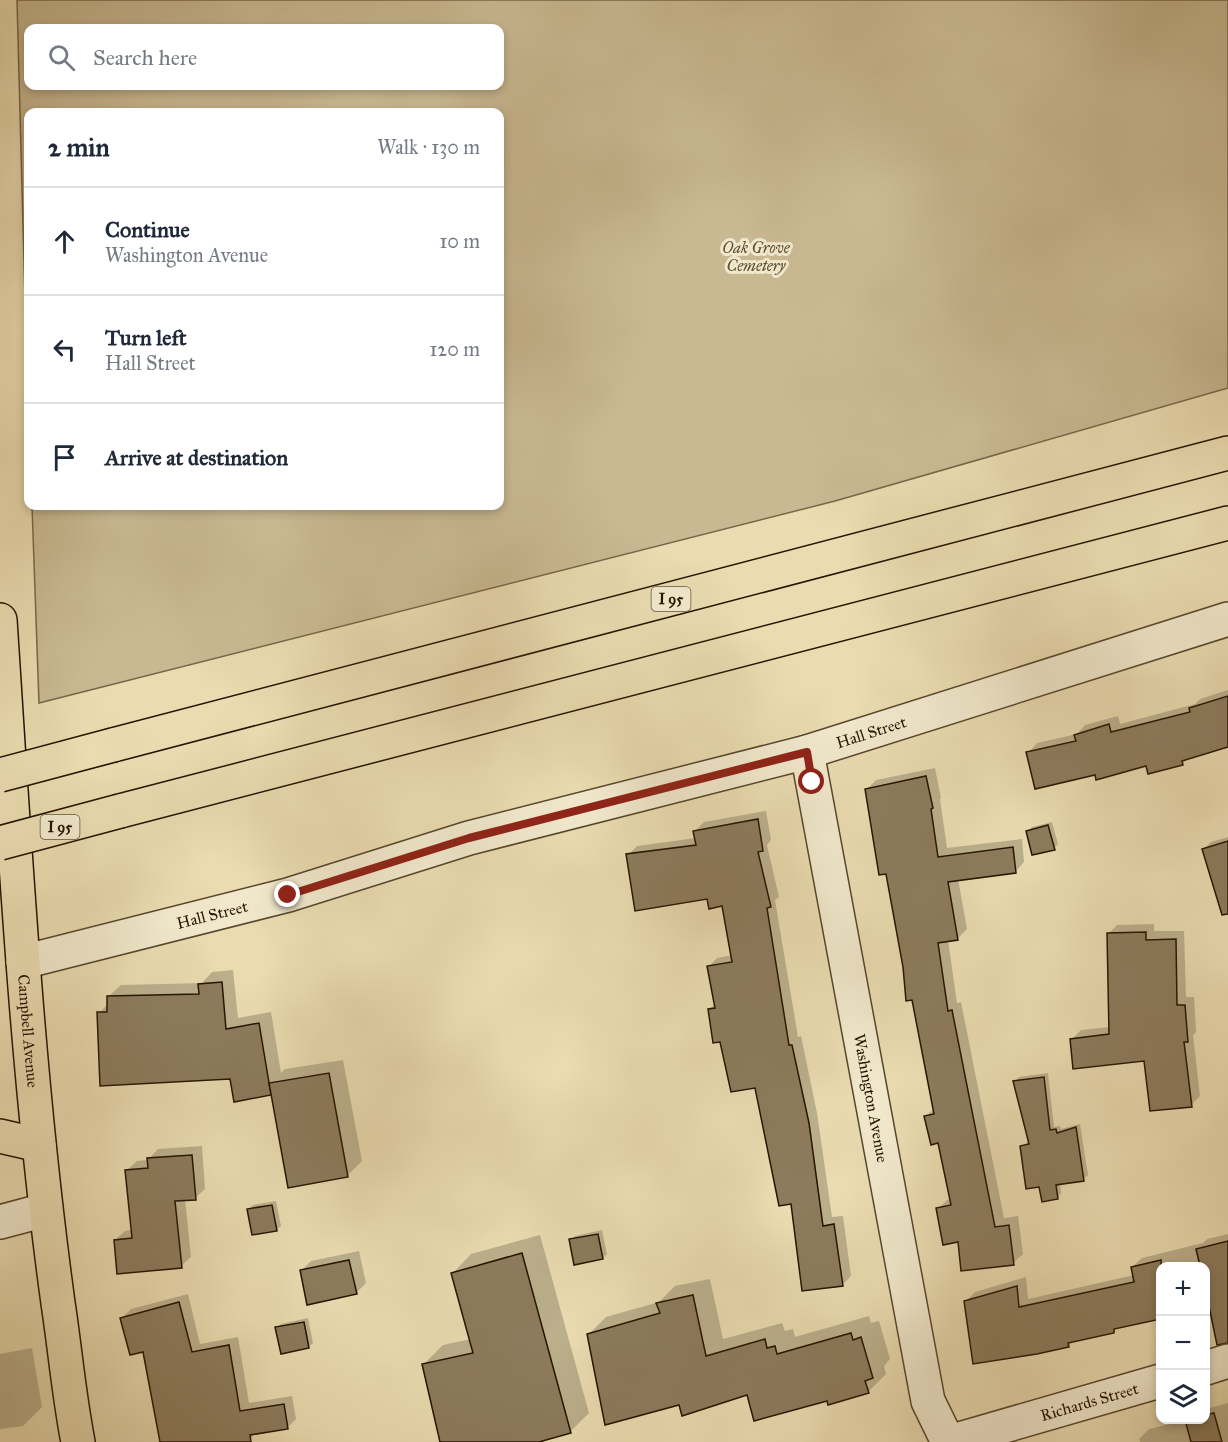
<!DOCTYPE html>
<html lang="en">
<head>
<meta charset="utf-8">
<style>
	body { margin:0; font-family:"IM FELL Great Primer",serif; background:#f6f6f7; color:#1f2937 }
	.controls { position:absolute; right:18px; bottom:18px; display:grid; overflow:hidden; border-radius:12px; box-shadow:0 3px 9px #0003 }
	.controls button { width:54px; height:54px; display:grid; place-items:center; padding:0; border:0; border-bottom:2px solid #e0e1e3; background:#fff; color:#1f2937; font:30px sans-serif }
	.stop { position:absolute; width:18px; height:18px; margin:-14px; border:4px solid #8f2418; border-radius:50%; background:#fff }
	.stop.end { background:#8f2418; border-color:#fff; box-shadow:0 2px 6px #0008 }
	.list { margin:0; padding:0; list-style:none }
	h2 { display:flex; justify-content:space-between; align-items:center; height:78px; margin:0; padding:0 24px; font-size:26px }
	h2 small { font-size:20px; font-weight:400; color:#747a83 }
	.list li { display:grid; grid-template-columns:39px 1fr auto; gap:18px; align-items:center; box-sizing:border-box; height:108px; padding:0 24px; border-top:2px solid #e0e1e3 }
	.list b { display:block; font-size:22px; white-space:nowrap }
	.list p { margin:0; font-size:20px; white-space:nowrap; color:#747a83 }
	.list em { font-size:20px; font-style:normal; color:#747a83 }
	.icon { flex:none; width:33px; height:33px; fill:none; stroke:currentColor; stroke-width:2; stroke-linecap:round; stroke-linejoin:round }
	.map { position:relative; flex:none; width:1228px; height:1442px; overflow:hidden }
	.search { position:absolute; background:#fff; box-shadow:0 3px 9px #0003; left:24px; top:24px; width:480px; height:66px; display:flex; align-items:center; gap:15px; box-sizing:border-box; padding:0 21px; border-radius:12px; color:#747a83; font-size:22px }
	.panel { position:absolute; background:#fff; box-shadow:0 3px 9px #0003; left:24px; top:108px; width:480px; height:402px; border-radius:12px }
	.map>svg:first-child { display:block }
</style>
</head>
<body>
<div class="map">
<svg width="1228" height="1442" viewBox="0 0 1228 1442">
	<rect width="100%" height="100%" fill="#eadbb0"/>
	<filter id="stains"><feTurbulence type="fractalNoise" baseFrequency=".00333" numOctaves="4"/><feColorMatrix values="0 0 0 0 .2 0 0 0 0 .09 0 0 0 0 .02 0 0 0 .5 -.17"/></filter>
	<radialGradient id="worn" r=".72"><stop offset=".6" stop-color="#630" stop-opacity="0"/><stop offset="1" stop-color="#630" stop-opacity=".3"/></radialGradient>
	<path fill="#c9b992" stroke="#786649" stroke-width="1.5" fill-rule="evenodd" d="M17,0H1228V388L835,501L39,703L32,506H500V112H28V411ZM28,28H500V86H28Z"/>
	<g fill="#0003">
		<polygon points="1228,690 1228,745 1188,758 1182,764 1147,764 1096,773 1028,753 1037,743 1077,734 1085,725 1118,716 1120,724 1195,704 1200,699"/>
		<polygon points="935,768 941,798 940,799 947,848 1022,839 1024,862 1015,872 958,879 967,929 957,939 948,940 957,1003 961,1002 1004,1218 1018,1216 1023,1254 1013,1263 959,1240 938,1209 947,1200 951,1199 940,1142 926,1116 935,1108 913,999 904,967 887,872 867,789 876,780"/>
		<polygon points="766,811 771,840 767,845 779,897 775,900 798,1037 801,1036 817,1113 832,1217 843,1216 851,1276 842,1285 792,1202 756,1086 709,1010 715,1004 708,967 717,958 733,955 723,904 628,855 637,846 696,838 695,831 704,822"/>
		<polygon points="1052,822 1058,844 1054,848 1028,831 1032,827"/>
		<polygon points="1228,837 1228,868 1204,849 1211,842"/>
		<polygon points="1154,924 1154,931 1184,931 1186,997 1194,997 1196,1032 1193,1035 1200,1096 1191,1105 1146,1059 1072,1039 1081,1030 1110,1027 1108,934 1117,925"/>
		<polygon points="233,970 238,1018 271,1012 281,1073 285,1069 343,1060 362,1161 347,1176 272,1092 270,1094 231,1078 99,1013 109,1003 108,997 121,985 202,983 212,972"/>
		<polygon points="1048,1073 1054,1127 1060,1126 1061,1129 1080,1124 1088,1175 1083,1179 1060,1183 1061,1193 1057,1198 1040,1186 1022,1147 1029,1141 1015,1081 1019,1077"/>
		<polygon points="202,1146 205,1189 195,1198 185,1199 191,1257 181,1266 115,1240 125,1231 132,1230 127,1170 137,1161 148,1160 158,1149"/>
		<polygon points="276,1201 281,1226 276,1230 249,1209 253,1205"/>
		<polygon points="602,1230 607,1254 603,1258 571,1240 575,1236"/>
		<polygon points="1228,1234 1228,1301 1206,1307 1206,1266 1160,1266 1114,1331 1074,1340 1068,1346 966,1301 975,1292 1026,1277 1028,1299 1134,1275 1132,1267 1142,1258 1203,1243 1207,1239"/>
		<polygon points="540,1235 589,1413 570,1432 533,1442 441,1442 424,1364 443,1345 471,1339 453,1273 471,1254"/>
		<polygon points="359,1251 366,1283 356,1293 302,1270 311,1261"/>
		<polygon points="710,1279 723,1339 782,1323 785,1331 793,1329 795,1337 869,1316 871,1323 879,1321 890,1359 884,1366 886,1374 868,1392 828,1399 748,1394 680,1403 589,1334 606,1317 659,1302 675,1286"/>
		<polygon points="188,1294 200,1344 238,1337 249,1403 292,1396 296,1419 287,1428 257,1432 250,1439 234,1442 158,1442 161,1437 144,1350 122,1318 131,1309"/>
		<polygon points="308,1318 313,1343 308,1347 277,1328 281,1324"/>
		<polygon points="32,1348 42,1407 23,1426 0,1429 0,1354"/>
		<polygon points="1228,1403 1228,1442 1140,1442 1139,1439 1149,1429 1188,1420 1206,1420 1206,1409"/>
	</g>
	<g fill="#8c7b5c" stroke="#261400" stroke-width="1.5">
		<polygon points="1228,696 1228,747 1182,761 1183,765 1148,774 1146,766 1096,780 1095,775 1035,789 1026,752 1076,741 1074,735 1109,724 1111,732 1190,712 1189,708"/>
		<polygon points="926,776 933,808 931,809 938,857 1013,847 1016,873 948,882 958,940 938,943 948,1011 952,1010 995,1227 1009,1225 1014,1265 961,1271 958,1242 943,1245 936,1208 951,1205 938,1143 931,1145 924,1116 934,1114 912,1000 906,1001 903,967 886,874 879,875 865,789"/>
		<polygon points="758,819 763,851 758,852 771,907 767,908 789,1045 792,1045 809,1123 823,1226 834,1224 843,1286 802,1291 791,1204 779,1206 755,1088 731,1092 720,1042 713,1043 708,1009 715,1008 707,966 732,962 722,906 709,909 707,899 635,911 626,854 696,845 693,831"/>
		<polygon points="1048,825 1055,850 1032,855 1026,831"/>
		<polygon points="1228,841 1228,914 1222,915 1202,849"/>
		<polygon points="1146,932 1146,940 1176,939 1177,1005 1185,1005 1188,1042 1184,1042 1192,1107 1150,1111 1144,1061 1073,1069 1070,1039 1109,1034 1107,933"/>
		<polygon points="222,982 226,1029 259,1023 271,1095 234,1102 230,1079 100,1086 97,1012 107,1012 107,996 199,994 198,984"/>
		<polygon points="329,1073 348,1177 288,1188 269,1083"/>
		<polygon points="1044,1077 1050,1130 1056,1129 1057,1133 1076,1127 1084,1181 1056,1185 1058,1199 1042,1202 1039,1187 1026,1189 1020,1146 1029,1144 1013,1081"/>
		<polygon points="192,1155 196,1200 175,1201 182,1268 117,1274 114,1240 132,1238 125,1170 148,1168 147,1158"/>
		<polygon points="272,1205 277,1231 252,1235 247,1209"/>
		<polygon points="598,1234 603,1259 574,1265 569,1239"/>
		<polygon points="1228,1241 1228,1343 1217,1345 1206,1292 1206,1266 1200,1266 1196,1249"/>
		<polygon points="522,1253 571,1433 539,1442 440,1442 422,1364 473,1353 451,1273"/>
		<polygon points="349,1260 357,1294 307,1305 300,1270"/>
		<polygon points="1161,1260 1161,1319 1114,1329 1114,1333 1068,1343 1069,1347 1037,1354 973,1364 964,1301 1017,1286 1019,1307 1134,1282 1131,1267"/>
		<polygon points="693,1295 706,1356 765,1339 767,1348 775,1346 777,1354 851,1333 853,1340 861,1337 873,1378 865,1381 869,1393 828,1405 827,1401 754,1421 747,1395 682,1416 679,1405 605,1425 587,1334 660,1313 656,1303"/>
		<polygon points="179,1302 192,1352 229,1345 240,1411 284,1404 288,1429 250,1435 251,1442 160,1442 143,1352 130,1355 120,1318"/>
		<polygon points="304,1322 309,1348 281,1354 275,1327"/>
		<polygon points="1214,1413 1222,1442 1191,1442 1185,1420 1206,1419 1206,1415"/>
	</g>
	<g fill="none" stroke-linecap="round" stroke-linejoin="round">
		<g stroke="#57462c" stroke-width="36">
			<g id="minor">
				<path id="s1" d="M807,752L928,1401L948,1442"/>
				<path id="s2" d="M23,962L288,895L469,838L807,752L1228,619"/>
				<polyline points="0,1222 45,1210"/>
				<polyline points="1206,1368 1228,1361"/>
				<path id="s3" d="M949,1442L1160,1381"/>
			</g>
		</g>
		<g stroke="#261400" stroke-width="36">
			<g id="major">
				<path id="s4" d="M0,620C15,848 27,1077 58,1303C65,1349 69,1396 78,1442"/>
			</g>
		</g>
		<g stroke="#261400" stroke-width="36">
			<g id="highway">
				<polyline points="113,745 1228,453"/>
				<polyline points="120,811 1228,523"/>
				<polyline points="0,1136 39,1145"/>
			</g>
		</g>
		<use href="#minor" stroke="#f1e8cc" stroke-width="33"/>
		<use href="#major" stroke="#eadbb0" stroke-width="33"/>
		<use href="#highway" stroke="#eadbb0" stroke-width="33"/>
		<g stroke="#261400" stroke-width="36" stroke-linecap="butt">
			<g id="highway-bridge">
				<polyline points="0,775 113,745"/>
				<polyline points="0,843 120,811"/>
			</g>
		</g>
		<use href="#highway-bridge" stroke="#eadbb0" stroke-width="33"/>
	</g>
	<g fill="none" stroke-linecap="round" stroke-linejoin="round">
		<polyline stroke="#8f2418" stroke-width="8" points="288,895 469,838 807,752 812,782"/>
	</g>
	<g text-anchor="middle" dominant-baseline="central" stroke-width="6" stroke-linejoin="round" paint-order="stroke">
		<g fill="#f1e8cc" stroke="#63543d" stroke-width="1.5">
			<rect x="651.5" y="587" width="39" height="24" rx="4.5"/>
			<rect x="40.5" y="815" width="39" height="24" rx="4.5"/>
		</g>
		<g font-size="15" font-weight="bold" fill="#261400">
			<text x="671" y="599">I 95</text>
			<text x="60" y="827">I 95</text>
		</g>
		<g font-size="16" font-style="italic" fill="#5f4e33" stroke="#f1e8cc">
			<text x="756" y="247">Oak Grove<tspan x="756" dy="18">Cemetery</tspan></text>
		</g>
		<g font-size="16" fill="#261400" stroke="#f1e8cc">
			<text stroke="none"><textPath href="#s2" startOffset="879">Hall Street</textPath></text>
			<text stroke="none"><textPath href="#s2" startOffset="195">Hall Street</textPath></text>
			<text stroke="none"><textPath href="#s4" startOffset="412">Campbell Avenue</textPath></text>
			<text stroke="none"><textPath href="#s1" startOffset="352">Washington Avenue</textPath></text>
			<text stroke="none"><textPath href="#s3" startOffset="146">Richards Street</textPath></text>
		</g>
	</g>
	<rect width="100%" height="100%" filter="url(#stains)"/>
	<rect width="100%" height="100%" fill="url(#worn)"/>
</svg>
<div class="controls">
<button>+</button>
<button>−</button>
<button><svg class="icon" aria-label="layers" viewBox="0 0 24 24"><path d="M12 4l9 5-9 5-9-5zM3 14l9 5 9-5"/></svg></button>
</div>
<div class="stop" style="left:812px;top:782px"></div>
<div class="stop end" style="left:288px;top:895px"></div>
<div class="search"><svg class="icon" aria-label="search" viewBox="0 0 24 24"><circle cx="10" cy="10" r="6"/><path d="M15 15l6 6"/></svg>Search here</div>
<section class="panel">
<h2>2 min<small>Walk · 130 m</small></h2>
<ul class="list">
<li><svg class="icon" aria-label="ahead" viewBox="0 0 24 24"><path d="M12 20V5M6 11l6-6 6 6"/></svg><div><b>Continue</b><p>Washington Avenue</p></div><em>10 m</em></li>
<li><svg class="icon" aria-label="left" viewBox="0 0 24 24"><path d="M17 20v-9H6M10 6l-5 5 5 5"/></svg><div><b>Turn left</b><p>Hall Street</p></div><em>120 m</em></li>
<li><svg class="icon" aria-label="arrive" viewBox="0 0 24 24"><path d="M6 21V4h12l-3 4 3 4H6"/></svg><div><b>Arrive at destination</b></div></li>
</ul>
</section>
</div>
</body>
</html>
